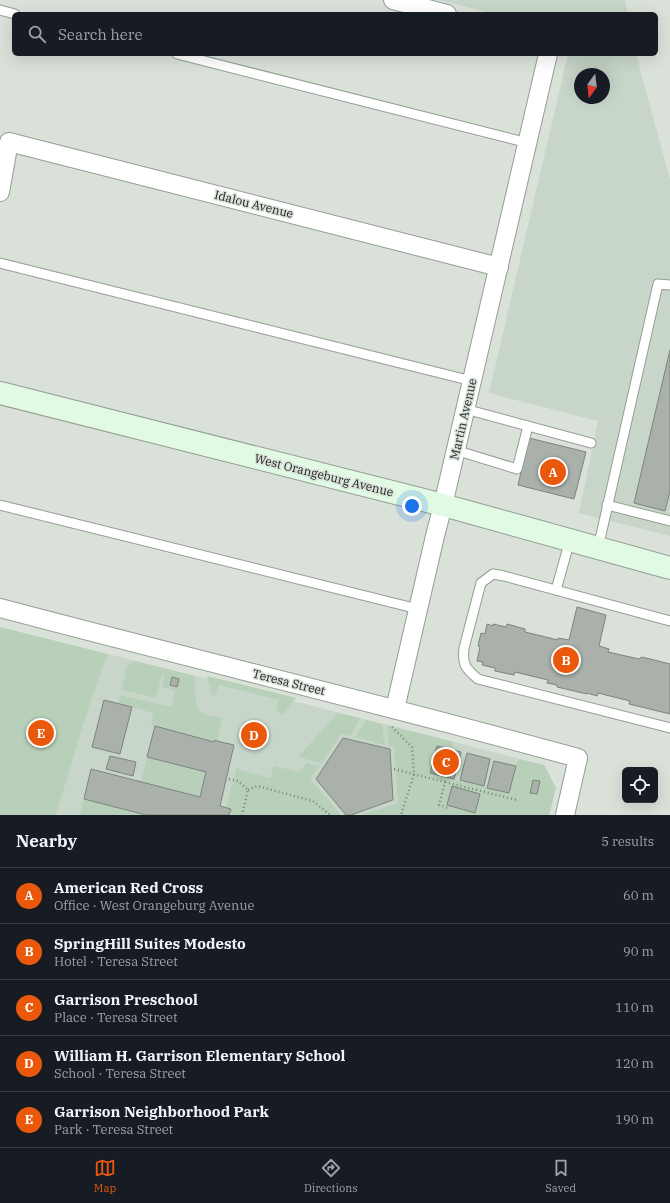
<!DOCTYPE html>
<html lang="en">
<head>
<meta charset="utf-8">
<style>
	body { margin:0; font-family:"IBM Plex Serif",serif; background:#242831; color:#f1f3f6 }
	.controls { position:absolute; right:12px; bottom:12px; display:grid; overflow:hidden; border-radius:6px; box-shadow:0 4px 16px #0002 }
	.controls button { width:36px; height:36px; display:grid; place-items:center; padding:0; border:0; border-bottom:1px solid #363941; background:#171b24; color:#f1f3f6; font:20px sans-serif }
	.compass { position:absolute; left:574px; top:68px; width:36px; height:36px; border-radius:50%; background:#171b24; box-shadow:0 4px 16px #0002; rotate:194deg }
	.you { position:absolute; left:412px; top:506px; width:14px; height:14px; margin:-10px; border:3px solid #fff; border-radius:50%; background:#1a73e8; box-shadow:0 0 0 6px #1a73e833 }
	.badge { display:grid; place-items:center; width:26px; height:26px; border-radius:50%; background:#ea580c; color:#fff; font-size:13px; font-weight:700 }
	.pin { position:absolute; translate:-50% -50%; border:2px solid #fff; box-shadow:0 1px 4px #0006 }
	.list { margin:0; padding:0; list-style:none }
	h2 { display:flex; justify-content:space-between; align-items:center; height:52px; margin:0; padding:0 16px; font-size:17px }
	h2 small { font-size:13px; font-weight:400; color:#9ea1a6 }
	.list li { display:grid; grid-template-columns:26px 1fr auto; gap:12px; align-items:center; box-sizing:border-box; height:56px; padding:0 16px; border-top:1px solid #363941 }
	.list b { display:block; font-size:15px; white-space:nowrap }
	.list p { margin:0; font-size:13px; white-space:nowrap; color:#9ea1a6 }
	.list em { font-size:13px; font-style:normal; color:#9ea1a6 }
	.icon { flex:none; width:22px; height:22px; fill:none; stroke:currentColor; stroke-width:2; stroke-linecap:round; stroke-linejoin:round }
	.map { position:relative; flex:none; width:670px; height:815px; overflow:hidden }
	.search { position:absolute; background:#171b24; box-shadow:0 4px 16px #0002; left:12px; right:12px; top:12px; height:44px; display:flex; align-items:center; gap:10px; box-sizing:border-box; padding:0 14px; border-radius:6px; color:#9ea1a6; font-size:15px }
	.sheet { height:332px; background:#171b24 }
	nav { display:flex; justify-content:space-around; align-items:center; box-sizing:border-box; height:56px; border-top:1px solid #363941; background:#171b24; font-size:11px; color:#9ea1a6 }
	nav a { display:grid; justify-items:center; gap:2px }
	nav .on { color:#ea580c }
	.map>svg:first-child { display:block }
</style>
</head>
<body>
<div class="map">
<svg width="670" height="815" viewBox="0 0 670 815">
	<rect width="100%" height="100%" fill="#d9e1d9"/>
	<g fill="#c7d6c8" fill-rule="evenodd">
		<polygon points="439,0 625,0 628,14 495,14"/>
		<path d="M568,54H636L670,180V536L579,513L598,421L489,393ZM580,74H604V98H580Z"/>
		<polygon points="108,654 207,679 207,676 296,698 293,701 544,765 556,788 549,815 56,815 92,697"/>
	</g>
	<g fill="#b8d0ba">
		<polygon points="0,627 108,654 92,697 56,815 0,815"/>
		<path d="M135,661L195,676C195,687 193,707 203,713C209,716 216,716 222,718L217,741L215,740L214,742L151,725L153,713L118,703L120,695L172,707L175,691L162,687L164,675H162L156,698L121,690L127,666Z"/>
		<polygon points="207,676 296,698 283,714 280,713 276,710 279,700 219,685 215,695 212,695"/>
		<polygon points="338,713 360,718 351,736 341,734 322,763 298,757"/>
		<polygon points="366,720 382,724 385,745 355,737"/>
		<polygon points="387,725 454,742 452,749 437,746 430,773 509,793 518,759 544,765 556,788 549,815 362,815 398,803 394,747 389,746"/>
		<polygon points="147,757 206,772 200,797 141,782"/>
		<polygon points="307,763 319,766 310,779 341,815 229,815 231,810 226,808 237,766 239,770 270,778 274,766 299,772"/>
		<polygon points="84,799 146,815 80,815"/>
	</g>
	<g fill="#a9b1aa" stroke="#7c847d">
		<polygon points="670,350 670,491 665,511 634,503"/>
		<polygon points="529,438 586,452 574,499 518,485"/>
		<polygon points="577,607 606,615 599,646 609,649 608,652 639,659 642,657 670,664 670,714 629,704 630,701 598,693 597,696 587,693 587,694 557,687 557,685 547,683 548,680 515,672 514,675 495,671 495,668 482,665 483,662 477,661 480,647 478,646 481,633 485,634 487,624 493,626 493,624 506,627 507,624 525,629 525,632 558,640 558,638 569,640"/>
		<polygon points="172,677 179,679 177,687 170,685"/>
		<polygon points="104,700 132,707 120,754 92,747"/>
		<polygon points="155,726 214,742 215,740 217,741 234,745 220,806 231,809 229,815 146,815 84,799 91,769 200,797 206,772 147,757"/>
		<polygon points="343,738 390,749 393,800 351,815 346,815 316,779"/>
		<polygon points="437,746 461,752 454,779 430,773"/>
		<polygon points="467,753 490,759 484,786 460,780"/>
		<polygon points="110,756 136,762 133,776 106,769"/>
		<polygon points="494,761 516,766 509,793 487,788"/>
		<polygon points="533,780 540,781 537,794 530,793"/>
		<polygon points="452,786 480,794 475,813 447,805"/>
	</g>
	<g fill="none" stroke-linecap="round" stroke-linejoin="round">
		<g stroke="#959d95" stroke-width="11">
			<g id="lane">
				<polyline points="0,10 15,14"/>
				<polyline points="177,54 528,143"/>
				<polyline points="0,263 472,381"/>
				<polyline points="465,409 591,443"/>
				<polyline points="455,450 517,469 528,426"/>
				<polyline points="0,505 418,609"/>
				<polyline points="607,505 670,521"/>
				<polyline points="598,548 658,284 670,285"/>
				<polyline points="556,590 570,540"/>
				<path d="M670,621L504,576L493,574L481,583L464,648C462,665 466,669 478,679L670,728"/>
			</g>
		</g>
		<g stroke="#959d95" stroke-width="20">
			<g id="street">
				<polyline points="393,0 447,14"/>
				<polyline points="0,192 9,142 499,267"/>
				<path d="M0,608C192,659 386,705 578,758L565,815"/>
				<polyline points="395,709 435,536 443,505 548,54"/>
			</g>
		</g>
		<g stroke="#959d95" stroke-width="24">
			<polyline id="secondary" points="0,393 443,505 670,568"/>
		</g>
		<g stroke="#7d837d" stroke-width="2.5" stroke-dasharray="1 3" stroke-linecap="butt">
			<polyline points="392,727 412,747 414,774 401,815"/>
			<polyline points="394,769 445,782 439,805 450,809"/>
			<polyline points="229,779 238,781 248,790 242,815"/>
			<polyline points="445,782 517,800"/>
			<polyline points="248,790 257,786 313,801 330,815"/>
		</g>
		<use href="#lane" stroke="#fff" stroke-width="9"/>
		<use href="#street" stroke="#fff" stroke-width="18"/>
		<use href="#secondary" stroke="#e0fae4" stroke-width="22"/>
	</g>
	<g text-anchor="middle" dominant-baseline="central" stroke-width="3" stroke-linejoin="round" paint-order="stroke">
		<g font-size="12" fill="#232623" stroke="#d9e1d9">
			<text transform="translate(254 204) rotate(14)">Idalou Avenue</text>
			<text transform="translate(463 419) rotate(-77)">Martin Avenue</text>
			<text transform="translate(324 475) rotate(14)">West Orangeburg Avenue</text>
			<text transform="translate(289 682) rotate(14)">Teresa Street</text>
		</g>
	</g>
</svg>
<div class="controls">
<button><svg class="icon" aria-label="locate" viewBox="0 0 24 24"><circle cx="12" cy="12" r="6"/><path d="M12 2v4M12 18v4M2 12h4M18 12h4"/></svg></button>
</div>
<svg class="compass" viewBox="-18 -18 36 36"><path d="M0-13l5 13h-10z" fill="#e53935"/><path d="M0 13l5-13h-10z" fill="#9ea1a6"/></svg>
<div class="you"></div>
<div class="pin badge" style="left:553px;top:472px">A</div>
<div class="pin badge" style="left:566px;top:660px">B</div>
<div class="pin badge" style="left:446px;top:762px">C</div>
<div class="pin badge" style="left:254px;top:735px">D</div>
<div class="pin badge" style="left:41px;top:733px">E</div>
<div class="search"><svg class="icon" aria-label="search" viewBox="0 0 24 24"><circle cx="10" cy="10" r="6"/><path d="M15 15l6 6"/></svg>Search here</div>
</div>
<section class="sheet">
<h2>Nearby<small>5 results</small></h2>
<ul class="list">
<li><span class="badge">A</span><div><b>American Red Cross</b><p>Office · West Orangeburg Avenue</p></div><em>60 m</em></li>
<li><span class="badge">B</span><div><b>SpringHill Suites Modesto</b><p>Hotel · Teresa Street</p></div><em>90 m</em></li>
<li><span class="badge">C</span><div><b>Garrison Preschool</b><p>Place · Teresa Street</p></div><em>110 m</em></li>
<li><span class="badge">D</span><div><b>William H. Garrison Elementary School</b><p>School · Teresa Street</p></div><em>120 m</em></li>
<li><span class="badge">E</span><div><b>Garrison Neighborhood Park</b><p>Park · Teresa Street</p></div><em>190 m</em></li>
</ul>
</section>
<nav>
<a class="on"><svg class="icon" aria-label="map" viewBox="0 0 24 24"><path d="M3 6l6-2 6 2 6-2v14l-6 2-6-2-6 2zM9 4v14M15 6v14"/></svg>Map</a>
<a><svg class="icon" aria-label="directions" viewBox="0 0 24 24"><path d="M12 3l9 9-9 9-9-9zM9 14v-3h6M13 9l2 2-2 2"/></svg>Directions</a>
<a><svg class="icon" aria-label="saved" viewBox="0 0 24 24"><path d="M7 4h10v16l-5-4-5 4z"/></svg>Saved</a>
</nav>
</body>
</html>
